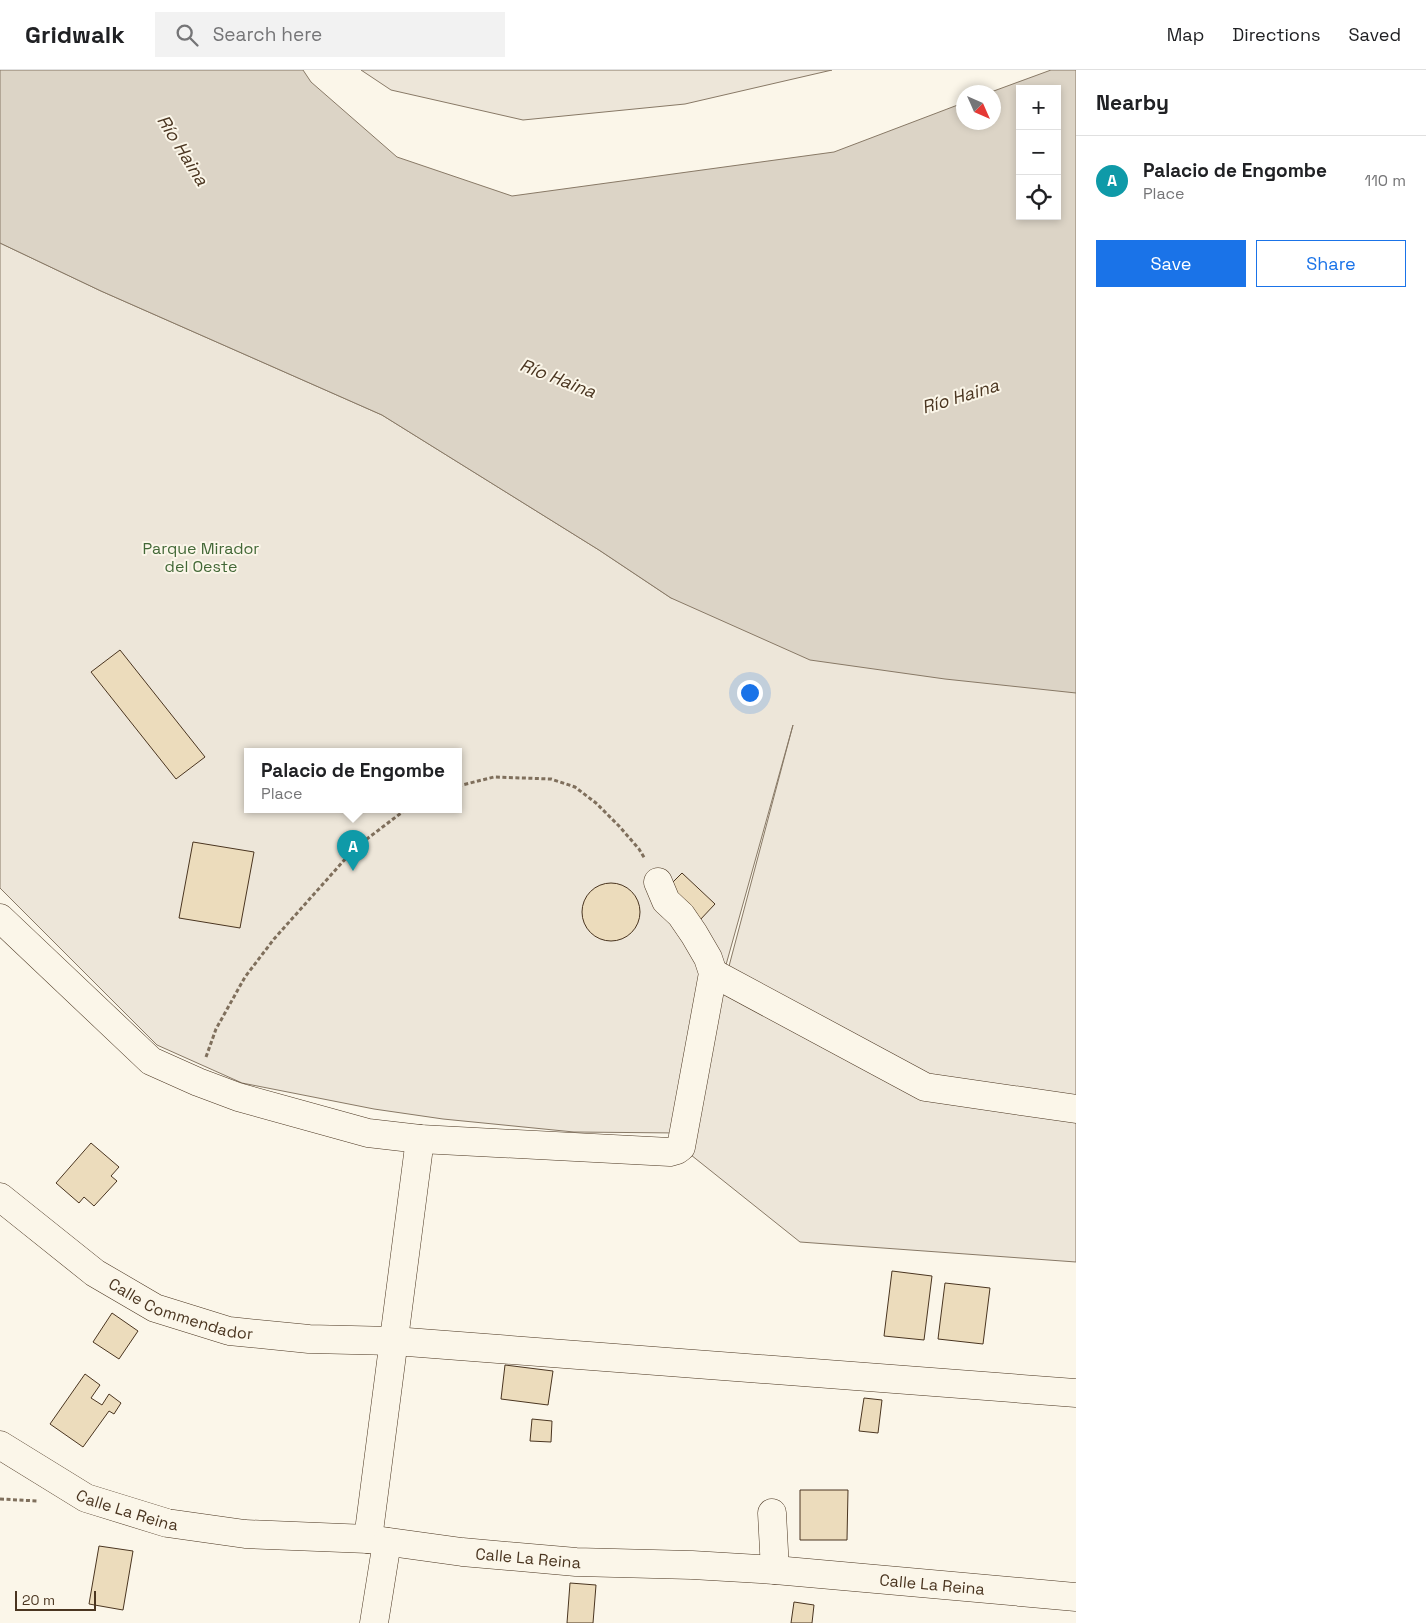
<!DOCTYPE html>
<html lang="en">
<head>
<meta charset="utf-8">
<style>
	body { margin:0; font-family:"Space Grotesk",sans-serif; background:#f2f2f2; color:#202124 }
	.controls { position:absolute; right:15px; top:15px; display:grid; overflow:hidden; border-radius:0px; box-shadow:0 2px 8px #0003 }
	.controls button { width:45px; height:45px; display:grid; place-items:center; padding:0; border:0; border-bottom:1px solid #e0e0e0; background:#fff; color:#202124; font:25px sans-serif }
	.compass { position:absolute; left:956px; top:15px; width:45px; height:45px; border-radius:50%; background:#fff; box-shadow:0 2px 8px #0003; rotate:135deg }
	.scale { position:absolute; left:15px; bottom:12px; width:81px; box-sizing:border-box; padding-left:5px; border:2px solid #4a3520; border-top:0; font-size:14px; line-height:18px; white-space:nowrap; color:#4a3520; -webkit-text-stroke:4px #fbf6e9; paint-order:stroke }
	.you { position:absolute; left:749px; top:622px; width:18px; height:18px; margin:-12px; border:4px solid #fff; border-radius:50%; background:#1a73e8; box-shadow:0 0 0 8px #1a73e833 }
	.badge { display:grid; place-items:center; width:32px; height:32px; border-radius:50%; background:#1a73e8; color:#fff; font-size:16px; font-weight:700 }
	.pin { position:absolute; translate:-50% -41px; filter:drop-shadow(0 1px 2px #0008) }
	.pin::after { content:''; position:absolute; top:26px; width:18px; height:15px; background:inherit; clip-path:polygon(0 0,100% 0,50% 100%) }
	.popup { position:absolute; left:244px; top:678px; width:218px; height:65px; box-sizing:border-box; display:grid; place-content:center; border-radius:0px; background:#fff; filter:drop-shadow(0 1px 4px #0005); font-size:16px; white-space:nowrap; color:#757577 }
	.popup b { font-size:19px; color:#202124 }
	.popup::after { content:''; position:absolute; left:50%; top:100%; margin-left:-10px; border:10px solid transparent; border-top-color:#fff }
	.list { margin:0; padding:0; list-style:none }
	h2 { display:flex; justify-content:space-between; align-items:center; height:65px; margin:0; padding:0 20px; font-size:21px }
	h2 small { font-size:16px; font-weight:400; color:#757577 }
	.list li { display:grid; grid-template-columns:32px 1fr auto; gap:15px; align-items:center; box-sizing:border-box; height:90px; padding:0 20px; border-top:1px solid #e0e0e0 }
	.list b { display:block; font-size:19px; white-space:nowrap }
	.list p { margin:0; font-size:16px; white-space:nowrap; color:#757577 }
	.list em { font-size:16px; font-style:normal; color:#757577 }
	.actions { display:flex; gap:10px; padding:15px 20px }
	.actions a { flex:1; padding:11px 0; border:1px solid #1a73e8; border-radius:0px; text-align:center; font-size:18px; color:#1a73e8 }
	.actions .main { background:#1a73e8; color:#fff }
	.icon { flex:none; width:28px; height:28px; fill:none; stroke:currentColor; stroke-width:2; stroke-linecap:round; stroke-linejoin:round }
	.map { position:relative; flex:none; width:1076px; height:1553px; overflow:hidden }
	header { display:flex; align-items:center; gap:30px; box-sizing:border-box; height:70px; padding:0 25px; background:#fff; border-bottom:1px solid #e0e0e0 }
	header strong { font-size:24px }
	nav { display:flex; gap:28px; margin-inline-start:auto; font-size:18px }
	.search { width:350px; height:45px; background:#f2f2f2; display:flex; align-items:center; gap:12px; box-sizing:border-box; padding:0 18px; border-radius:0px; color:#757577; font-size:19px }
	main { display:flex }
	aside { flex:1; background:#fff }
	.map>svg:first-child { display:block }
</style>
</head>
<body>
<header>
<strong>Gridwalk</strong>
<div class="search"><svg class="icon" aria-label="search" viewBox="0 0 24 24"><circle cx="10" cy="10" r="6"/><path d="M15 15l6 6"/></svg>Search here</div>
<nav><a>Map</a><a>Directions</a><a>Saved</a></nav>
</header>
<main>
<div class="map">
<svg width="1076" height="1553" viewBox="0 0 1076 1553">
	<rect width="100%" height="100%" fill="#fbf6e9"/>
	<g fill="#ede6d9" stroke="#887966" fill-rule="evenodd">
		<polygon points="361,0 832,0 685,34 523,50 391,20"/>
		<path d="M0,173L101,221L382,345L599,480L671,528L1076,621V1192L800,1172L681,1077L793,655L679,1063L574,1062L443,1049L374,1039L242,1013L157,975L0,818ZM248,682H458V740H248Z"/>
	</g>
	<path fill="#dcd4c6" stroke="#887966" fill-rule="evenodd" d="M0,0H303L311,12L397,87L512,126L834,82L963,33L964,52H994V22H991L1051,0H1076V623L945,609L810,590L671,528L599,480L382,345L101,221L0,173ZM1020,19H1057V146H1020Z"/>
	<g fill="#ecdcbc" stroke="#4a3520">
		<polygon points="120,580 205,687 176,709 91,602"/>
		<polygon points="193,772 254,782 240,858 179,848"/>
		<polygon points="682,803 715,834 699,851 666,819"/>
		<circle cx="611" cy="842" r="29"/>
		<polygon points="91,1073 119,1097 111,1106 117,1111 94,1136 84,1127 79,1133 56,1113"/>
		<polygon points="892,1201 932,1206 924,1270 884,1266"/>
		<polygon points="945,1213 990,1218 983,1274 938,1269"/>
		<polygon points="112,1243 138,1261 119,1289 93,1272"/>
		<polygon points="505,1295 553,1301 548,1335 501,1329"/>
		<polygon points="85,1304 100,1315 91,1328 102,1335 109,1324 121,1333 114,1344 109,1341 83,1377 50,1354"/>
		<polygon points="864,1328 882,1330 878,1363 859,1361"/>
		<polygon points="532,1349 552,1351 551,1372 530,1371"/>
		<polygon points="800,1420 848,1420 847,1470 800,1470"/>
		<polygon points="99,1476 133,1481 123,1540 89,1534"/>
		<polygon points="570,1513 596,1515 593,1553 567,1553"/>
		<polygon points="794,1532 814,1535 812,1553 791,1553"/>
	</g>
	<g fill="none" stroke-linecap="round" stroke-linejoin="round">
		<g stroke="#4a3520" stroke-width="29">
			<g id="minor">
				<polyline points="0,848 151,991 198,1012 238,1027 368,1063 420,1069 670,1082 677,1080 681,1077 713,903 708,888 694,864 681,845 666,831 658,812"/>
				<polyline points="713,903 925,1017 1076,1039"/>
				<path id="s1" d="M0,1127L95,1203L155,1238L229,1261L309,1269L394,1271L1076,1323"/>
				<path id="s2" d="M0,1375L86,1428L167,1453L245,1464L368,1469L462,1482L576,1492L692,1495L775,1500L1076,1527"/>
				<polyline points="772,1443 775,1500"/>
				<polyline points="368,1469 420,1069"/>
				<polyline points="374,1553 387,1472"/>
			</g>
		</g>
		<g stroke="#7f6f5c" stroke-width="3" stroke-dasharray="4 2.5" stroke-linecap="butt">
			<polyline points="458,716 494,707 551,709 575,717 596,733 619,756 639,779 645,789"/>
			<polyline points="206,987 216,959 245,907 274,869 355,778 405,740"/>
			<polyline points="0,1429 37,1431"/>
		</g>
		<use href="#minor" stroke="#fbf6e9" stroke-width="28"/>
	</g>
	<g text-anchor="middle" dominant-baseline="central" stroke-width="4" stroke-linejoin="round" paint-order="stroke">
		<g font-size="16" fill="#436837" stroke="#fbf6e9">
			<text x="201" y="478">Parque Mirador<tspan x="201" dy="18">del Oeste</tspan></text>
		</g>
		<g font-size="16" fill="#4a3520" stroke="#fbf6e9">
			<text stroke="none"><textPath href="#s1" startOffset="216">Calle Commendador</textPath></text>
			<text stroke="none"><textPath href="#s2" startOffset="144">Calle La Reina</textPath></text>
			<text stroke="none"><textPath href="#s2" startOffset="549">Calle La Reina</textPath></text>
			<text stroke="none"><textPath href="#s2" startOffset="954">Calle La Reina</textPath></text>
		</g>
		<g font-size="18" font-style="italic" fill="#4a3520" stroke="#fbf6e9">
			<text transform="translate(183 80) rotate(58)">Río Haina</text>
			<text transform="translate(558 308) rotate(21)">Río Haina</text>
			<text transform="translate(960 326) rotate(-17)">Río Haina</text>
		</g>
	</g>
</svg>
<div class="controls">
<button>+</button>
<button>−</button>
<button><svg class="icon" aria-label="locate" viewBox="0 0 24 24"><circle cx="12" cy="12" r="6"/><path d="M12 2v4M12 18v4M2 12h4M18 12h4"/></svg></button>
</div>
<svg class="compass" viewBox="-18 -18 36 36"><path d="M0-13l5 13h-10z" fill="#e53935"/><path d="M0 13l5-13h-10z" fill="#757577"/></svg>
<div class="scale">20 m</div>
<div class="you"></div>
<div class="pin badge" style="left:353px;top:801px;background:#0f9aa8">A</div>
<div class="popup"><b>Palacio de Engombe</b>Place</div>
</div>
<aside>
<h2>Nearby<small></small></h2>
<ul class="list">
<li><span class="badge" style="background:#0f9aa8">A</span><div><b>Palacio de Engombe</b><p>Place</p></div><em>110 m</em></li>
</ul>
<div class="actions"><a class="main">Save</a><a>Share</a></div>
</aside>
</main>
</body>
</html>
